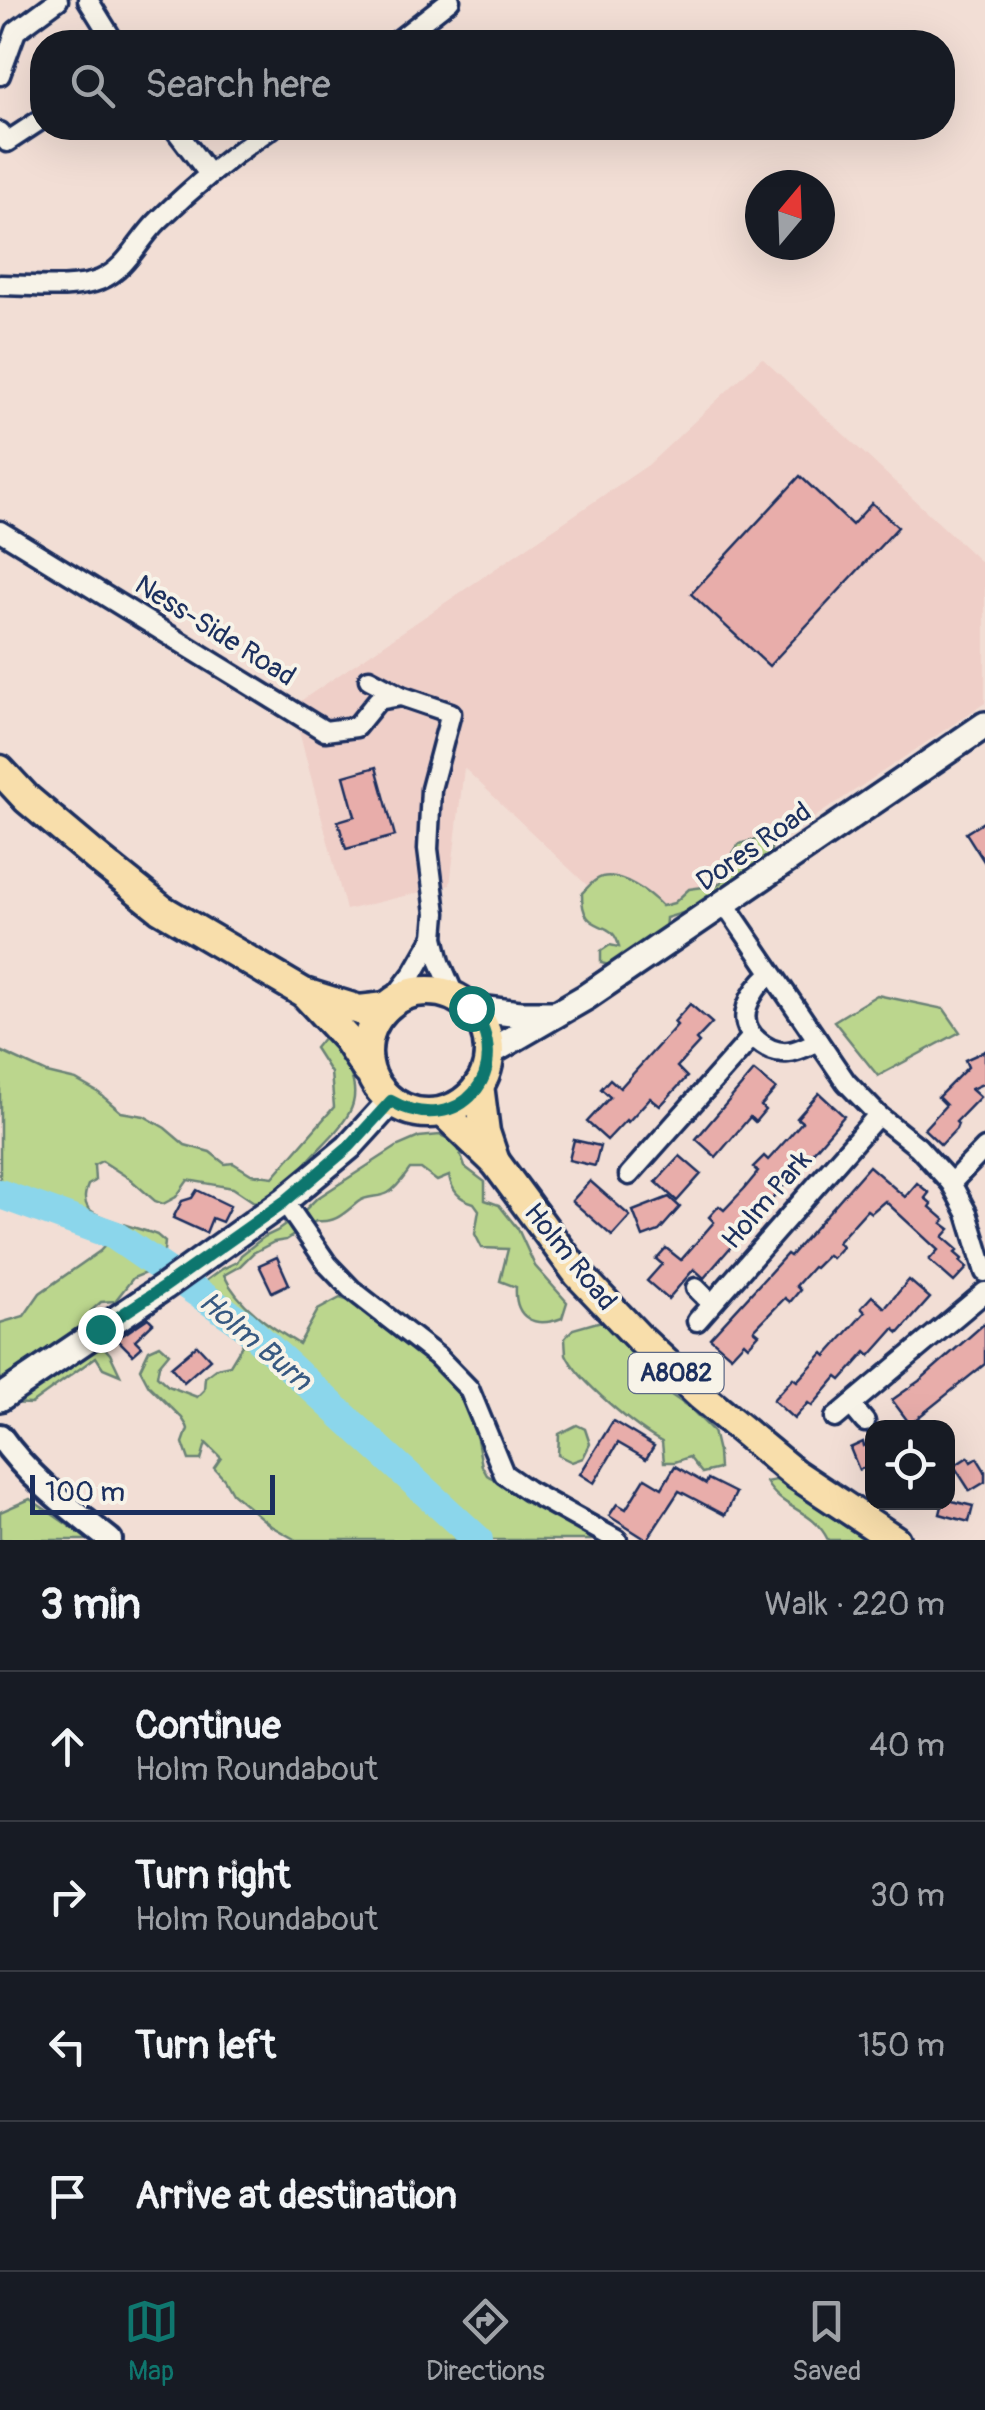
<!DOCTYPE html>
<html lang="en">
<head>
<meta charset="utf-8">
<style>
	body { margin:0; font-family:Pangolin,sans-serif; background:#242831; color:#f1f3f6 }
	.controls { position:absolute; right:30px; bottom:30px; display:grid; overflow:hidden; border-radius:20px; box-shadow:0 10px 40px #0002 }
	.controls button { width:90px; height:90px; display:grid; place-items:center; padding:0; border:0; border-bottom:2px solid #363941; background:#171b24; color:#f1f3f6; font:50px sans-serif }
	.compass { position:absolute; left:745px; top:170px; width:90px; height:90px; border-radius:50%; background:#171b24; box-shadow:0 10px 40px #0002; rotate:19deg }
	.scale { position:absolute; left:30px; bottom:25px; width:245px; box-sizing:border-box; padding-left:10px; border:5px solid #1b2f5e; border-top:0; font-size:28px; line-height:35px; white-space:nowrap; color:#1b2f5e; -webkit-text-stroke:8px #f7f3e8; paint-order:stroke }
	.stop { position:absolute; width:30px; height:30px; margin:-22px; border:8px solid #0f766e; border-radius:50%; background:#fff }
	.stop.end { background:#0f766e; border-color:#fff; box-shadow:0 2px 10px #0008 }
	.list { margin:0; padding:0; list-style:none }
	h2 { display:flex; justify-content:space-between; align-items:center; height:130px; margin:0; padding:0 40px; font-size:42px }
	h2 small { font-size:32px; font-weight:400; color:#9ea1a6 }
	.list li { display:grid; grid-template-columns:65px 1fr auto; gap:30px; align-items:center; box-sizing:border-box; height:150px; padding:0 40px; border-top:2px solid #363941 }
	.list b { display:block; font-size:38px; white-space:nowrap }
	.list p { margin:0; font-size:32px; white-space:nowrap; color:#9ea1a6 }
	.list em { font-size:32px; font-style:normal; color:#9ea1a6 }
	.icon { flex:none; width:55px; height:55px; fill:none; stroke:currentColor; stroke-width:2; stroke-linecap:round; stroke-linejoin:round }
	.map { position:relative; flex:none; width:985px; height:1540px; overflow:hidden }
	.search { position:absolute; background:#171b24; box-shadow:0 10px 40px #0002; left:30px; right:30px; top:30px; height:110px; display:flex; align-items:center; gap:25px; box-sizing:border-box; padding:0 35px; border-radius:40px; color:#9ea1a6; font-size:38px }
	.sheet { height:730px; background:#171b24 }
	nav { display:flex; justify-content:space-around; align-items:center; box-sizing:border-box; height:140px; border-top:2px solid #363941; background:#171b24; font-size:28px; color:#9ea1a6 }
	nav a { display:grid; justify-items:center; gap:5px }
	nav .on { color:#0f766e }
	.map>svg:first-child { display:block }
</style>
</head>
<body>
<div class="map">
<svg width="985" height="1540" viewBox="0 0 985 1540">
	<rect width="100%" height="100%" fill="#f2ded5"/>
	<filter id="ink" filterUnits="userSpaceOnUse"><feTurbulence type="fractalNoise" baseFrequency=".01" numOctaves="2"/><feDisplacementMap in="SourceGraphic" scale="20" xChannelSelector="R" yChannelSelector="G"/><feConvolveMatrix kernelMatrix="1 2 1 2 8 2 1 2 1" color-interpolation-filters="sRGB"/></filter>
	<g filter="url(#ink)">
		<polygon fill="#efcfc8" points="762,358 985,566 985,703 639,935 464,768 450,885 346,910 296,720 299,702 648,465"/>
		<g fill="#bbd68d" stroke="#6b8276" stroke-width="2.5">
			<path d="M757,839L771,848V870L721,894L712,895L696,909L666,918L665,932L613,966L601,963V951L610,945L619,947C613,915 581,938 582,893C588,887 594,879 602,877C621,872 650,893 662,906L674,903L689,889L718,885L726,877L729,859L739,844Z"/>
			<polygon points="877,995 944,1009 960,1032 878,1076 834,1021"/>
			<path d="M324,1037C344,1056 364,1086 349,1113C339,1132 321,1145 308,1161C290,1182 281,1196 254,1202L233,1188L188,1180L176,1197L163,1204L155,1201L130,1179L102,1161L94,1165L95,1181L88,1185C85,1193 83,1200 88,1208C95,1218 143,1229 157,1235L165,1242L164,1251L155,1269L133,1278L115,1301L101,1302L91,1311L98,1341L110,1354L120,1375L103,1368L96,1357L31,1404L7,1403L0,1405V1323L24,1316L40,1293L100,1251L110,1240L59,1213L0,1190V1051L47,1073L76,1080L99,1093L121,1112L144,1116L165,1128L185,1145L210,1152L225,1164L233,1163L251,1174L273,1177L334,1107L331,1073L315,1048Z"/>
			<path d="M440,1135L456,1142L465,1167L485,1182V1200L499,1205L518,1229L535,1266L567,1302L562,1318C534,1329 514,1318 516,1287L500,1281L508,1249L482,1248L475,1234L479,1210L474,1203C459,1199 452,1191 449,1176L437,1181L421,1169H410C404,1177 397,1188 388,1193C379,1198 366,1195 358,1202C343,1214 336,1223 316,1221L286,1240L274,1242L253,1253L240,1266L224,1275C238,1306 271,1327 299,1344L318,1310L340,1298L382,1311L401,1313L414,1325L422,1345L458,1380L473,1418L482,1466L487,1475L559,1518L579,1519L605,1540H296L271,1526L232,1493L224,1479L214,1468L221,1458L206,1443L201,1460H189L183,1443L188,1429L187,1426L182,1418L149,1386L140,1369L149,1350L160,1345L169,1353L159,1365L157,1376L168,1386L197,1397L204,1390L205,1377L217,1368L230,1365L247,1337L240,1331L220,1324L209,1316L202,1305L185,1296L222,1269L237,1262L241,1255L264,1237L277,1231L302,1213L316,1199L398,1146L419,1137Z"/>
			<path d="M605,1320L664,1390L690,1408L713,1431L718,1452L719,1469L702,1473L689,1457L675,1462H664L662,1442C638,1430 577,1380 566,1354C566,1352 565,1340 565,1338L573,1329Z"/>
			<polygon points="577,1425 585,1429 590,1444 583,1458 572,1462 558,1455 559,1434"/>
			<path d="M776,1480L866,1540H828C813,1509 782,1510 766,1482Z"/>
			<polygon points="30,1499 84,1536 90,1540 0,1540 0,1512"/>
		</g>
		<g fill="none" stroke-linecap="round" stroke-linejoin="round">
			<polyline stroke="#8bd6eb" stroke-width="30" points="0,1194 114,1235 242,1323 478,1540"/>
		</g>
		<g fill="#e8adaa" stroke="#1b2f5e" stroke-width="2.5">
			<polygon points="800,476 852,525 872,503 898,527 769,666 691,594"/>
			<polygon points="376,767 395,836 346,849 338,821 355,816 344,776"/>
			<polygon points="985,821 985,863 966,833"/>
			<polygon points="690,1004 712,1023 696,1040 699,1043 677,1067 687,1077 660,1106 650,1098 628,1122 626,1120 607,1140 587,1122 610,1097 601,1089 610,1079 620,1088 677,1025 674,1022"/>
			<polygon points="985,1051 985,1083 971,1089 980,1097 956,1122 958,1124 956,1129 941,1145 924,1129 946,1105 938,1097 968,1067 965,1060"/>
			<polygon points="754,1071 776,1089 761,1106 765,1110 755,1122 750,1117 716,1157 696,1139"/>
			<polygon points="819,1093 844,1116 704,1278 694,1269 668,1299 647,1281 662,1264 656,1259 666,1248 681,1260 714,1222 709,1217 719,1206 724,1210 744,1189 758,1172 753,1167 764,1156 768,1160 788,1138 802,1122 797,1118"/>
			<polygon points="574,1140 600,1146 595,1166 569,1160"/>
			<polygon points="680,1156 701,1174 677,1201 656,1182"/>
			<polygon points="869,1166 905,1197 917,1183 929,1193 925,1198 932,1204 930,1207 945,1220 942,1223 950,1229 943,1237 958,1250 955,1253 962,1259 960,1262 967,1268 954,1282 929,1260 938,1250 885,1201 871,1213 867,1210 838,1242 842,1247 832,1258 828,1255 815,1268 813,1267 796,1286 800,1290 790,1302 785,1298 754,1330 759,1334 748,1346 744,1342 731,1356 710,1338 787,1254 790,1256"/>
			<polygon points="590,1181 630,1216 612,1236 572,1201"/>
			<polygon points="197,1190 230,1206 222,1222 212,1218 206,1233 173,1218 182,1201 192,1198"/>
			<polygon points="669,1197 680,1207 659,1231 643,1237 633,1211"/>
			<polygon points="277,1257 289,1284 272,1292 259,1265"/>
			<polygon points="909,1280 930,1298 899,1333 894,1329 870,1356 866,1352 841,1380 837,1377 812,1406 808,1403 794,1419 773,1400 793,1378 797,1381 823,1353 826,1356 865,1312 861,1308 872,1296 885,1308"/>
			<polygon points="148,1318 153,1323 135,1340 142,1347 133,1355 117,1339"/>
			<polygon points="985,1323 985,1364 910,1424 892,1400 919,1381"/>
			<polygon points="197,1345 210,1359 184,1382 171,1367"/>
			<polygon points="613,1421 654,1446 646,1459 618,1443 594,1483 580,1474"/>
			<polygon points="863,1442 864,1446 872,1442 872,1465 859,1470 850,1448"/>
			<polygon points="968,1457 971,1462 977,1458 985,1471 985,1482 970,1491 954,1466"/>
			<polygon points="675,1466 706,1484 708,1479 736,1493 725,1515 679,1491 647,1540 609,1516 617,1504 626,1509 645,1478 662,1488"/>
			<polygon points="948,1500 973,1506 969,1522 940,1514 943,1502 948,1502"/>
		</g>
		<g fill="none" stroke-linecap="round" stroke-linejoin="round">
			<g stroke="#1b2f5e" stroke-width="25">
				<g id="minor">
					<polyline points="88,0 114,42"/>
					<polyline points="396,42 450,0"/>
					<polyline points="0,75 16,31 58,0"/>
					<polyline points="174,128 209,174"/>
					<polyline points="0,132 7,142 42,119"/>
					<path d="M0,285C29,285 73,291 100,280C128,268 138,240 159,220C194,186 231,155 272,128"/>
					<polyline points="0,531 325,731 356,727 378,700 401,696"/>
					<polyline points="369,679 401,696 451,713 431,789 428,849 436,913 434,937 440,962 455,997"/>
					<polyline points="725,904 846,1082 878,1115 918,1147 951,1183 967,1213 985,1272"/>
					<path d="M771,973C751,991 732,1020 758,1041C767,1049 776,1053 788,1052C799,1051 809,1045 818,1041"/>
					<polyline points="391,1002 414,972 434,937"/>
					<polyline points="629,1175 752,1037"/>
					<polyline points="951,1183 985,1148"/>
					<polyline points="284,1201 328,1265 351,1289 437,1356 469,1389 504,1474 527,1490 617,1540"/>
					<polyline points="696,1288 712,1304"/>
					<polyline points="697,1321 878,1115"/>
					<polyline points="851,1405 865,1422"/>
					<polyline points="835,1418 985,1292"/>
				</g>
			</g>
			<g stroke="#1b2f5e" stroke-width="30">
				<path id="tertiary" d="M0,1436C29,1478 71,1509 110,1540"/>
			</g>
			<g stroke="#1b2f5e" stroke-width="32">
				<g id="secondary">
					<polyline points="471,1008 520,1014 556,1014"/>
					<polyline points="489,1053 586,997 985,725"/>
					<polyline points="0,1398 164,1287 284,1201 349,1147 391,1101"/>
				</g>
			</g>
			<g stroke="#1b2f5e" stroke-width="35">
				<g id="primary">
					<polyline points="0,770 27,799 96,857 161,909 304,993 359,1010 386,1007"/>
					<circle cx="428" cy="1052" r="61"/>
					<polyline points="306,995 346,1038 367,1070"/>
					<polyline points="479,1085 485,1132 495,1162"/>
					<polyline points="443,1112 496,1163 578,1274 639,1338 701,1396 794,1473 895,1540"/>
				</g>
			</g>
			<use href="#minor" stroke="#f7f3e8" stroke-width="18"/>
			<use href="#tertiary" stroke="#f7f3e8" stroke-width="22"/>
			<use href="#secondary" stroke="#f7f3e8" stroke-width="25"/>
			<use href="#primary" stroke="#f8deab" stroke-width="28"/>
		</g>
	</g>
	<g fill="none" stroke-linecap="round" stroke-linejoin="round" filter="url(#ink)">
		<path stroke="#0f766e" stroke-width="12" d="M100,1329L164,1287L284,1202L349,1147L391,1101C459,1140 518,1070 471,1008"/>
	</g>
	<g text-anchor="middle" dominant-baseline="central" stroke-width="8" stroke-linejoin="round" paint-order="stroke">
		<rect fill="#f7f3e8" stroke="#5d6a87" stroke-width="2.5" x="628.5" y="1353" width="95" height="40" rx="8"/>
		<g font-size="25" font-weight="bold" fill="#1b2f5e">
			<text x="676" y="1373">A8082</text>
		</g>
		<g font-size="28" fill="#1b2f5e" stroke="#f7f3e8">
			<text transform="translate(215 631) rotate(32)">Ness-Side Road</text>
			<text transform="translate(754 847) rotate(-35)">Dores Road</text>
			<text transform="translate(767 1200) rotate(-49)">Holm Park</text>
			<text transform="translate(570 1257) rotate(51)">Holm Road</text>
		</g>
		<g font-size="30" font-style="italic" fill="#375981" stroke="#f7f3e8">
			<text transform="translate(255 1341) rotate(40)">Holm Burn</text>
		</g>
	</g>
</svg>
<div class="controls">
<button><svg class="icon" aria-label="locate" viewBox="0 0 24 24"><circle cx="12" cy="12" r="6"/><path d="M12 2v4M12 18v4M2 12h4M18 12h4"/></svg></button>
</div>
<svg class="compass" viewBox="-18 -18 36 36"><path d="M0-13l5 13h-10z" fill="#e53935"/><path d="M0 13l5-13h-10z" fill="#9ea1a6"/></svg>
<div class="scale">100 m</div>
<div class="stop" style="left:471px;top:1008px"></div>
<div class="stop end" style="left:100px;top:1329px"></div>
<div class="search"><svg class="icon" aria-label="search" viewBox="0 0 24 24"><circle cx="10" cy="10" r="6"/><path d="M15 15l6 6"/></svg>Search here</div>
</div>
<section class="sheet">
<h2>3 min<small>Walk · 220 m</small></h2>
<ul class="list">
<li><svg class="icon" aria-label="ahead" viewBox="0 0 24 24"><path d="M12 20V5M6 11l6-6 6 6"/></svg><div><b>Continue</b><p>Holm Roundabout</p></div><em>40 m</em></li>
<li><svg class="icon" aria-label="right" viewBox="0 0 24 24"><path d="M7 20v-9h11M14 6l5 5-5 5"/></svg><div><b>Turn right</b><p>Holm Roundabout</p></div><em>30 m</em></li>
<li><svg class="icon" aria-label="left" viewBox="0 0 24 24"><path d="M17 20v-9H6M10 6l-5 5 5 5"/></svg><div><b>Turn left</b></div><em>150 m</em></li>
<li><svg class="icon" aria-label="arrive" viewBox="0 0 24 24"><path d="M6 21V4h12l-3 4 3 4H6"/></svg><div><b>Arrive at destination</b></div></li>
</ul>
</section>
<nav>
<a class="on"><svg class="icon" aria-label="map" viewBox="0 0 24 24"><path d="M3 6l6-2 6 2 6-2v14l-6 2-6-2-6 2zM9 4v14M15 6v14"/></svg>Map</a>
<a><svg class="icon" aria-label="directions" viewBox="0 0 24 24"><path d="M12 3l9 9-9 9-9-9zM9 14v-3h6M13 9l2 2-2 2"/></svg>Directions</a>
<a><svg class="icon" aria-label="saved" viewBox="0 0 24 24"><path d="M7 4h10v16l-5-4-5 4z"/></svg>Saved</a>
</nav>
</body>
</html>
